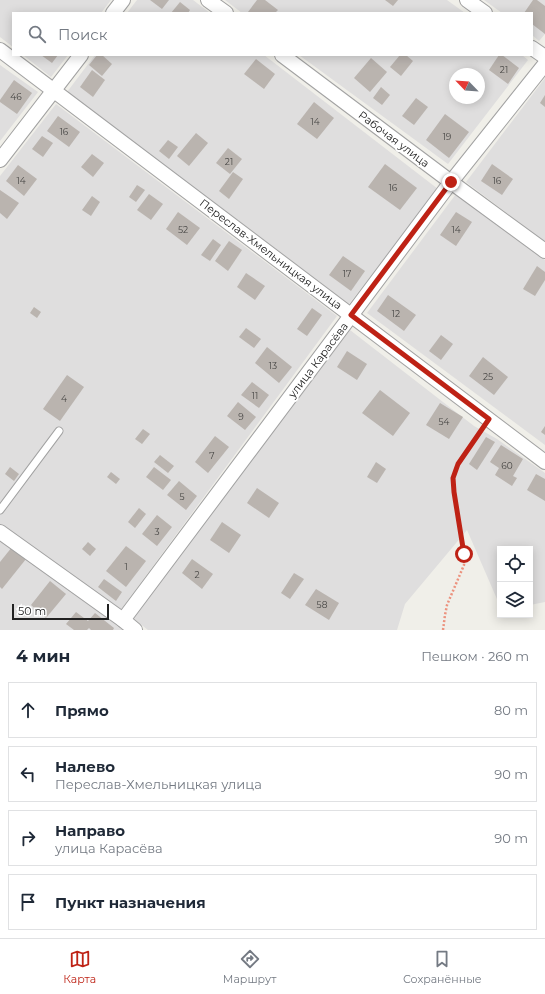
<!DOCTYPE html>
<html lang="ru">
<head>
<meta charset="utf-8">
<style>
	body { margin:0; font-family:Montserrat,sans-serif; background:#f6f6f7; color:#1f2937 }
	.controls { position:absolute; right:12px; bottom:12px; display:grid; overflow:hidden; border-radius:0px; box-shadow:0 2px 10px #0003 }
	.controls button { width:36px; height:36px; display:grid; place-items:center; padding:0; border:0; border-bottom:1px solid #e0e1e3; background:#fff; color:#1f2937; font:20px sans-serif }
	.compass { position:absolute; left:449px; top:68px; width:36px; height:36px; border-radius:50%; background:#fff; box-shadow:0 2px 10px #0003; rotate:295deg }
	.scale { position:absolute; left:12px; bottom:10px; width:97px; box-sizing:border-box; padding-left:4px; border:2px solid #212121; border-top:0; font-size:11px; line-height:14px; white-space:nowrap; color:#212121; -webkit-text-stroke:3px #fff; paint-order:stroke }
	.stop { position:absolute; width:12px; height:12px; margin:-9px; border:3px solid #be2215; border-radius:50%; background:#fff }
	.stop.end { background:#be2215; border-color:#fff; box-shadow:0 1px 4px #0008 }
	.list { margin:0; padding:0; list-style:none }
	h2 { display:flex; justify-content:space-between; align-items:center; height:52px; margin:0; padding:0 16px; font-size:17px }
	h2 small { font-size:13px; font-weight:400; color:#747a83 }
	.list li { display:grid; grid-template-columns:26px 1fr auto; gap:12px; align-items:center; box-sizing:border-box; height:56px; margin:0 8px 8px; padding:0 8px; border:1px solid #e0e1e3; border-radius:0px }
	.list b { display:block; font-size:15px; white-space:nowrap }
	.list p { margin:0; font-size:13px; white-space:nowrap; color:#747a83 }
	.list em { font-size:13px; font-style:normal; color:#747a83 }
	.icon { flex:none; width:22px; height:22px; fill:none; stroke:currentColor; stroke-width:2; stroke-linecap:round; stroke-linejoin:round }
	.map { position:relative; flex:none; width:545px; height:630px; overflow:hidden }
	.search { position:absolute; background:#fff; box-shadow:0 2px 10px #0003; left:12px; right:12px; top:12px; height:44px; display:flex; align-items:center; gap:10px; box-sizing:border-box; padding:0 14px; border-radius:0px; color:#747a83; font-size:15px }
	.sheet { height:308px; background:#fff }
	nav { display:flex; justify-content:space-around; align-items:center; box-sizing:border-box; height:56px; border-top:1px solid #e0e1e3; background:#fff; font-size:11px; color:#747a83 }
	nav a { display:grid; justify-items:center; gap:2px }
	nav .on { color:#be2215 }
	.map>svg:first-child { display:block }
</style>
</head>
<body>
<div class="map">
<svg width="545" height="630" viewBox="0 0 545 630">
	<rect width="100%" height="100%" fill="#f0efe9"/>
	<g fill="#dfdede" fill-rule="evenodd">
		<polygon points="0,0 111,0 101,13 13,13 13,47 0,37"/>
		<polygon points="137,0 193,0 210,13 127,13"/>
		<polygon points="225,0 447,0 465,13 242,13"/>
		<polygon points="484,0 545,0 545,34 539,41 532,35 532,13 502,13"/>
		<polygon points="23,55 68,55 51,77"/>
		<polygon points="95,55 264,55 438,189 349,304 67,92"/>
		<path d="M299,55H522L528,60L448,164ZM455,74H479V98H455Z"/>
		<polygon points="0,65 38,92 0,141"/>
		<polygon points="545,78 545,242 466,182"/>
		<polygon points="56,104 337,316 120,611 0,525 0,176"/>
		<polygon points="456,194 545,260 545,445 367,313"/>
		<polygon points="350,330 474,426 497,439 545,473 545,602 530,605 530,549 500,549 500,606 467,530 405,604 397,630 148,630 133,618"/>
		<polygon points="0,535 125,630 0,630"/>
	</g>
	<g fill="#bab4af">
		<polygon points="150,0 169,0 162,9"/>
		<polygon points="257,0 265,0 278,10 275,13 249,13 248,12"/>
		<polygon points="385,0 398,0 393,6"/>
		<polygon points="533,0 537,0 545,6 545,34 532,24 532,13 524,13"/>
		<polygon points="180,2 190,10 188,13 171,13"/>
		<polygon points="41,55 58,55 52,63"/>
		<polygon points="97,55 102,55 112,64 102,76 89,65"/>
		<polygon points="400,55 406,55 413,61 401,76 390,67"/>
		<polygon points="499,55 502,55 519,68 508,84 489,70"/>
		<polygon points="371,58 387,72 370,92 354,78"/>
		<polygon points="256,59 275,74 264,89 244,74"/>
		<polygon points="92,70 105,80 93,97 80,87"/>
		<polygon points="14,80 32,93 17,114 0,102 0,100"/>
		<polygon points="381,87 390,95 382,105 373,98"/>
		<polygon points="545,95 545,107 540,103"/>
		<polygon points="416,98 428,107 414,125 402,116"/>
		<polygon points="314,102 334,118 317,139 297,124"/>
		<polygon points="445,114 469,132 449,158 426,140"/>
		<polygon points="58,116 80,132 69,147 47,131"/>
		<polygon points="196,133 208,143 189,166 177,156"/>
		<polygon points="42,136 53,143 43,157 32,149"/>
		<polygon points="168,140 178,147 169,159 159,151"/>
		<polygon points="228,148 242,159 230,174 216,163"/>
		<polygon points="92,154 104,163 93,177 81,167"/>
		<polygon points="385,164 417,188 400,210 368,187"/>
		<polygon points="492,164 513,179 502,195 481,181"/>
		<polygon points="18,165 37,179 24,196 6,181"/>
		<polygon points="233,172 243,179 229,199 219,191"/>
		<polygon points="137,185 145,190 136,202 129,197"/>
		<polygon points="0,190 19,203 7,219 0,213"/>
		<polygon points="149,194 163,204 151,220 137,210"/>
		<polygon points="92,196 100,202 91,216 82,210"/>
		<polygon points="178,212 200,228 187,245 166,229"/>
		<polygon points="456,212 472,222 456,246 440,235"/>
		<polygon points="213,239 221,245 210,261 201,255"/>
		<polygon points="229,241 242,250 228,271 215,261"/>
		<polygon points="343,256 365,271 351,291 329,275"/>
		<polygon points="537,266 545,272 545,280 535,296 523,289"/>
		<polygon points="246,273 265,286 255,300 237,287"/>
		<polygon points="388,295 416,315 404,331 377,311"/>
		<polygon points="34,307 41,312 37,318 30,313"/>
		<polygon points="312,308 322,315 307,336 297,329"/>
		<polygon points="246,328 261,339 254,348 239,337"/>
		<polygon points="441,335 453,344 441,360 429,351"/>
		<polygon points="267,347 292,367 279,383 255,363"/>
		<polygon points="347,351 367,364 357,380 337,367"/>
		<polygon points="483,357 508,377 494,395 469,376"/>
		<polygon points="67,375 84,387 60,421 43,409"/>
		<polygon points="252,382 269,395 259,408 241,395"/>
		<polygon points="380,390 410,413 393,436 362,413"/>
		<polygon points="238,402 256,417 245,430 227,416"/>
		<polygon points="440,403 463,417 449,439 426,425"/>
		<polygon points="545,426 545,435 541,432"/>
		<polygon points="143,429 150,434 142,444 135,439"/>
		<polygon points="215,436 229,447 208,473 195,462"/>
		<polygon points="486,437 495,442 477,470 469,464"/>
		<polygon points="501,445 523,459 513,476 517,478 512,486 495,475 499,468 490,462"/>
		<polygon points="160,455 174,466 168,473 154,462"/>
		<polygon points="376,462 386,469 377,483 367,477"/>
		<polygon points="10,467 19,474 14,481 5,474"/>
		<polygon points="154,467 171,480 163,490 146,477"/>
		<polygon points="111,472 120,479 116,484 107,477"/>
		<polygon points="536,474 545,479 545,501 527,490"/>
		<polygon points="179,481 197,496 186,510 167,495"/>
		<polygon points="257,488 279,503 269,518 247,503"/>
		<polygon points="139,508 146,514 135,528 128,522"/>
		<polygon points="157,515 172,527 157,546 142,534"/>
		<polygon points="222,522 241,535 229,553 210,540"/>
		<polygon points="88,542 96,549 90,556 82,549"/>
		<polygon points="126,546 146,561 126,587 106,571"/>
		<polygon points="12,547 26,559 2,589 0,587 0,562"/>
		<polygon points="192,559 213,574 202,589 182,573"/>
		<polygon points="294,573 304,579 290,599 281,593"/>
		<polygon points="104,579 122,592 116,601 98,587"/>
		<polygon points="50,581 66,594 46,618 31,605"/>
		<polygon points="316,589 339,603 329,620 305,605"/>
		<polygon points="76,612 88,621 95,613 114,628 113,630 91,630 89,628 87,630 74,630 66,624"/>
	</g>
	<g fill="none" stroke-linecap="round" stroke-linejoin="round">
		<g stroke="#a2a2a2" stroke-width="9">
			<polyline id="service" points="0,510 59,431"/>
		</g>
		<g stroke="#a2a2a2" stroke-width="16">
			<g id="minor">
				<polyline points="208,0 226,13"/>
				<polyline points="467,0 485,13"/>
				<polyline points="113,13 123,0"/>
				<polyline points="532,48 545,57"/>
				<polyline points="0,50 545,462"/>
				<polyline points="282,55 451,182 545,251"/>
				<polyline points="0,160 81,55"/>
				<polyline points="0,532 123,620 135,630"/>
				<polyline points="123,620 451,182 545,64"/>
			</g>
		</g>
		<polyline stroke="#ec927e" stroke-width="2.5" stroke-dasharray="2 2" stroke-linecap="butt" points="443,630 445,615 447,605 464,565 464,554 454,492 453,478 458,464 482,429"/>
		<use href="#service" stroke="#fff" stroke-width="7"/>
		<use href="#minor" stroke="#fff" stroke-width="14"/>
	</g>
	<g fill="none" stroke-linecap="round" stroke-linejoin="round">
		<polyline stroke="#be2215" stroke-width="5" points="451,182 351,315 489,419 458,464 453,478 454,492 464,554"/>
	</g>
	<g text-anchor="middle" dominant-baseline="central" stroke-width="4" stroke-linejoin="round" paint-order="stroke">
		<g font-size="9" fill="#474644">
			<text x="504" y="69">21</text>
			<text x="16" y="96">46</text>
			<text x="315" y="121">14</text>
			<text x="64" y="131">16</text>
			<text x="447" y="136">19</text>
			<text x="229" y="161">21</text>
			<text x="21" y="180">14</text>
			<text x="497" y="180">16</text>
			<text x="393" y="187">16</text>
			<text x="183" y="229">52</text>
			<text x="456" y="229">14</text>
			<text x="347" y="273">17</text>
			<text x="396" y="313">12</text>
			<text x="273" y="365">13</text>
			<text x="488" y="376">25</text>
			<text x="255" y="395">11</text>
			<text x="64" y="398">4</text>
			<text x="241" y="416">9</text>
			<text x="444" y="421">54</text>
			<text x="212" y="455">7</text>
			<text x="507" y="465">60</text>
			<text x="182" y="496">5</text>
			<text x="157" y="531">3</text>
			<text x="126" y="566">1</text>
			<text x="197" y="574">2</text>
			<text x="322" y="604">58</text>
		</g>
		<g font-size="11" fill="#212121" stroke="#fff">
			<text transform="translate(394 139) rotate(37)">Рабочая улица</text>
			<text transform="translate(271 254) rotate(37)">Переслав-Хмельницкая улица</text>
			<text transform="translate(318 360) rotate(-53)">улица Карасёва</text>
		</g>
	</g>
</svg>
<div class="controls">
<button><svg class="icon" aria-label="locate" viewBox="0 0 24 24"><circle cx="12" cy="12" r="6"/><path d="M12 2v4M12 18v4M2 12h4M18 12h4"/></svg></button>
<button><svg class="icon" aria-label="layers" viewBox="0 0 24 24"><path d="M12 4l9 5-9 5-9-5zM3 14l9 5 9-5"/></svg></button>
</div>
<svg class="compass" viewBox="-18 -18 36 36"><path d="M0-13l5 13h-10z" fill="#e53935"/><path d="M0 13l5-13h-10z" fill="#747a83"/></svg>
<div class="scale">50 m</div>
<div class="stop" style="left:464px;top:554px"></div>
<div class="stop end" style="left:451px;top:182px"></div>
<div class="search"><svg class="icon" aria-label="search" viewBox="0 0 24 24"><circle cx="10" cy="10" r="6"/><path d="M15 15l6 6"/></svg>Поиск</div>
</div>
<section class="sheet">
<h2>4 мин<small>Пешком · 260 m</small></h2>
<ul class="list">
<li><svg class="icon" aria-label="ahead" viewBox="0 0 24 24"><path d="M12 20V5M6 11l6-6 6 6"/></svg><div><b>Прямо</b></div><em>80 m</em></li>
<li><svg class="icon" aria-label="left" viewBox="0 0 24 24"><path d="M17 20v-9H6M10 6l-5 5 5 5"/></svg><div><b>Налево</b><p>Переслав-Хмельницкая улица</p></div><em>90 m</em></li>
<li><svg class="icon" aria-label="right" viewBox="0 0 24 24"><path d="M7 20v-9h11M14 6l5 5-5 5"/></svg><div><b>Направо</b><p>улица Карасёва</p></div><em>90 m</em></li>
<li><svg class="icon" aria-label="arrive" viewBox="0 0 24 24"><path d="M6 21V4h12l-3 4 3 4H6"/></svg><div><b>Пункт назначения</b></div></li>
</ul>
</section>
<nav>
<a class="on"><svg class="icon" aria-label="map" viewBox="0 0 24 24"><path d="M3 6l6-2 6 2 6-2v14l-6 2-6-2-6 2zM9 4v14M15 6v14"/></svg>Карта</a>
<a><svg class="icon" aria-label="directions" viewBox="0 0 24 24"><path d="M12 3l9 9-9 9-9-9zM9 14v-3h6M13 9l2 2-2 2"/></svg>Маршрут</a>
<a><svg class="icon" aria-label="saved" viewBox="0 0 24 24"><path d="M7 4h10v16l-5-4-5 4z"/></svg>Сохранённые</a>
</nav>
</body>
</html>
